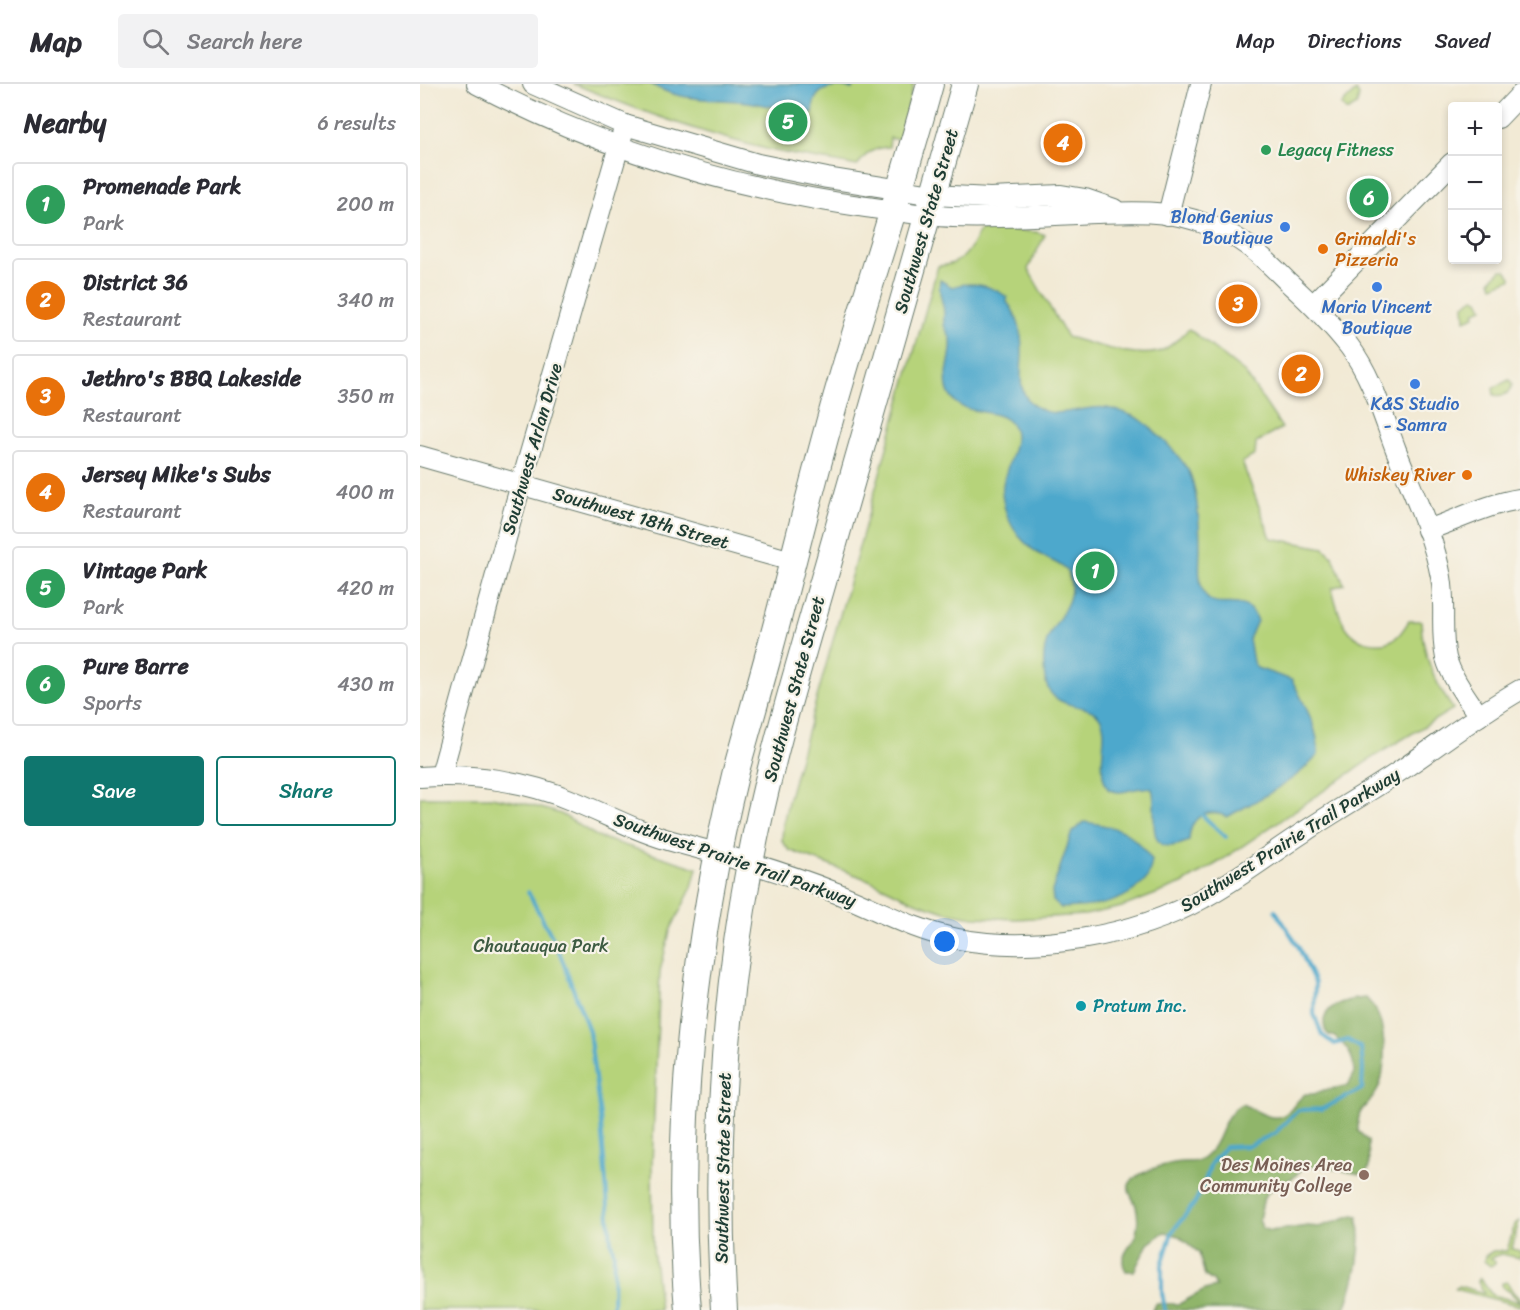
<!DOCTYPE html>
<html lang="en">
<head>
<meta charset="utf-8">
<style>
	body { margin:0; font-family:Sriracha,sans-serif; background:#f2f2f3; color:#2b2b33 }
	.controls { position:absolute; right:18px; top:18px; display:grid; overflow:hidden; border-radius:6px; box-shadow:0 3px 9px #0003 }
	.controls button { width:54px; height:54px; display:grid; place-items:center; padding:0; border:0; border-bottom:2px solid #e1e1e2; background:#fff; color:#2b2b33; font:30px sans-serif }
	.you { position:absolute; left:525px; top:858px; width:21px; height:21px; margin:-15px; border:4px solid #fff; border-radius:50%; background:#1a73e8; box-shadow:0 0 0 9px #1a73e833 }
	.badge { display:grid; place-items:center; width:39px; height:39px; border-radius:50%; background:#0f766e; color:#fff; font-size:20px; font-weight:700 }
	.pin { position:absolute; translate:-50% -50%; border:3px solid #fff; box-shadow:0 2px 6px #0006 }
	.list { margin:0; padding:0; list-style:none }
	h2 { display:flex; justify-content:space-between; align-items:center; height:78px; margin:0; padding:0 24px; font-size:26px }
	h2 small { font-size:20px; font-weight:400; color:#7c7c81 }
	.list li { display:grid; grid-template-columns:39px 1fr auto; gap:18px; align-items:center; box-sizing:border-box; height:84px; margin:0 12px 12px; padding:0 12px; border:2px solid #e1e1e2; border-radius:6px }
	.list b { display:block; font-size:22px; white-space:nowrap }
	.list p { margin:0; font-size:20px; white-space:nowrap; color:#7c7c81 }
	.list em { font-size:20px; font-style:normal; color:#7c7c81 }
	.actions { display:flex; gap:12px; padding:18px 24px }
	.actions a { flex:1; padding:14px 0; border:2px solid #0f766e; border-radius:6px; text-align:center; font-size:21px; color:#0f766e }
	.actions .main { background:#0f766e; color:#fff }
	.icon { flex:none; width:33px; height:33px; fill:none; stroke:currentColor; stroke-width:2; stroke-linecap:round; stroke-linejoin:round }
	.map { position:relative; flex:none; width:1100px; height:1226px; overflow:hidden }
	header { display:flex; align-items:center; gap:36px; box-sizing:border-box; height:84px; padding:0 30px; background:#fff; border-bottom:2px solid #e1e1e2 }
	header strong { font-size:28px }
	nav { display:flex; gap:33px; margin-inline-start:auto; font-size:21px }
	.search { width:420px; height:54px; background:#f2f2f3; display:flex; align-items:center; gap:15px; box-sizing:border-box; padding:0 21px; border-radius:6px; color:#7c7c81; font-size:22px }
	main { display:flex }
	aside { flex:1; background:#fff }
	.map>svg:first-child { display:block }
</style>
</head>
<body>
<header>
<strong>Map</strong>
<div class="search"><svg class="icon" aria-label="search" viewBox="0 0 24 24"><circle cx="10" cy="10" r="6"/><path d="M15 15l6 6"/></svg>Search here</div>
<nav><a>Map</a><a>Directions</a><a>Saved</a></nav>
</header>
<main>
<aside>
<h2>Nearby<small>6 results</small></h2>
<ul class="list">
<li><span class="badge" style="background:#2e9e5b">1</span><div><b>Promenade Park</b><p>Park</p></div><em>200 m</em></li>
<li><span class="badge" style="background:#e8710a">2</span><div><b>District 36</b><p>Restaurant</p></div><em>340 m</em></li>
<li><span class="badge" style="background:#e8710a">3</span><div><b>Jethro's BBQ Lakeside</b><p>Restaurant</p></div><em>350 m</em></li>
<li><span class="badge" style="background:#e8710a">4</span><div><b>Jersey Mike's Subs</b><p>Restaurant</p></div><em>400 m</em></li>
<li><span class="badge" style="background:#2e9e5b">5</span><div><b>Vintage Park</b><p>Park</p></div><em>420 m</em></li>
<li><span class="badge" style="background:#2e9e5b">6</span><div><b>Pure Barre</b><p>Sports</p></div><em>430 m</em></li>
</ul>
<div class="actions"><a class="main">Save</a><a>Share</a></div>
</aside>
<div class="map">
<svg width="1100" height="1226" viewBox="0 0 1100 1226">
	<rect width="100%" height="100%" fill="#f7f3e8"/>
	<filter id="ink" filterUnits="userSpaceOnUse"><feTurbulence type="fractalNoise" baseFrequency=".0167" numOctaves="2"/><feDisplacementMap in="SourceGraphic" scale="12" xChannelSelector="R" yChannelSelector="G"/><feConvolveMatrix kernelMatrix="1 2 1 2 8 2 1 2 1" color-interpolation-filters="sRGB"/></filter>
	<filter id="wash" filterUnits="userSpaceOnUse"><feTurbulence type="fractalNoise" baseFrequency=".008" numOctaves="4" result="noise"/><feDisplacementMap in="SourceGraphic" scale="24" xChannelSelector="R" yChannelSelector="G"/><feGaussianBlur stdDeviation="1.35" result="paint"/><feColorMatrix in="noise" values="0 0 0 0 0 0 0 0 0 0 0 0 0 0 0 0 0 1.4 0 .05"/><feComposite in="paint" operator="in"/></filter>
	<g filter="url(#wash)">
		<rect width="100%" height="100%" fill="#f2ead5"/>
		<g fill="#b6d37a" stroke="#6a8857" stroke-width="1.5">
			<path d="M154,0H494L479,56L470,54L469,63C453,64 446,69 437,82C410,76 382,73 355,67C286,51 219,27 154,0Z"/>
			<polygon points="936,7 939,12 937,21 927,27 921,21"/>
			<path d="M573,145L616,148L625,151L608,185L647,253C671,259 720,277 743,266C753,261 761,252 769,245L825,289L862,344L836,359L835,371L822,378L851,454L904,464L913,473L924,500L912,504C916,519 919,536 930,548C937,558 959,562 970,557C979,554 984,544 989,537H1001C1002,569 1015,599 1033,625L958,670L799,778L762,800L702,823L665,831L596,835L554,833L525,828L495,818L449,796L369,766L362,757L363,740L369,713L518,182C543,181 550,167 560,146Z"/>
			<polygon points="1081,186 1086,186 1091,193 1091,195 1073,202 1071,196"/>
			<polygon points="1054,214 1059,216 1063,224 1054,228 1055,232 1045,236 1044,221"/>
			<path d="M1089,296L1092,299C1092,309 1083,313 1074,311L1073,304Z"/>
			<polygon points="0,713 71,713 103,719 141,730 178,753 277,784 272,803 250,847 240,887 232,1080 233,1165 240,1226 0,1226"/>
			<polygon points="1099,1137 1092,1165 1100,1167 1100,1174 1081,1170 1071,1174 1075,1177 1075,1180 1070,1182 1064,1177 1065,1172 1073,1167 1087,1167 1095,1140"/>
			<polygon points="1060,1194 1072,1211 1100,1218 1089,1207 1082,1203 1082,1199 1087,1198 1093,1208 1100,1215 1100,1222 1035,1205 1039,1202 1064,1209 1058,1197"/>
		</g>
		<path fill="#90b56a" stroke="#58794f" stroke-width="1.5" d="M946,914C950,919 955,923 957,929C966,947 967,989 957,1007C946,1026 937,1021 938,1047L948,1057L949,1083L946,1089L940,1090L900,1082L883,1084L874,1093L849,1107L844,1113L839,1135L842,1144L850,1147L888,1142L899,1143L933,1131L938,1132C944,1164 935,1196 925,1226H732L736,1220H759L785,1206L796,1203L793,1197L785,1192L779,1169L759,1152L744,1148L728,1160L714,1187H706C696,1171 713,1163 716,1150C718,1142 718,1130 716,1122C714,1116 707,1107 709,1101C714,1088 749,1079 762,1078C773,1077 779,1080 787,1071C803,1056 801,1030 822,1020C837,1026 853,1041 868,1028C874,1023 878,1015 885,1010H894L904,1006L927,1002C941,987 932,966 916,954C913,951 911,953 908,950C904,947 904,941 904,937C906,919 932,915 946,914Z"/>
		<g fill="#4ea8cc" stroke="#367280" stroke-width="1.5">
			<path d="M231,0H435L432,5C412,0 392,4 393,29C371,30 350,21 328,18C295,14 261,19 231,0Z"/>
			<path d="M520,196L532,203C551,196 572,202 587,213V218C599,233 602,249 602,269C602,285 597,303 609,317C631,341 660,320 687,324C697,326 712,331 721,336C727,340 733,346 738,351C749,361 760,373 768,386C777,401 780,444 780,462C780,477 777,498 785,511C797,531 826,505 837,537L829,555L833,578L837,584L872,596C883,618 900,646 898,671C874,699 839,715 807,733C785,722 770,734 769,757C719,778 740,728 732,705C715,700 703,714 688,705C674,683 691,649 680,634C667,614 626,633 624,585C623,574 624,564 628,554C637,534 658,515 649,491C645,482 636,479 628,475C604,463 587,442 583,416C578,394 600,364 594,346C586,322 551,333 535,318C517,300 533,278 531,257C530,251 526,247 524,241C523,235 525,228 523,222C521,213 518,206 520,196Z"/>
			<path d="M664,738C700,743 710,746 732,776C731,782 730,789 727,794C725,798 721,801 717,804C695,822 668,823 641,824L633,817L632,807L652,748Z"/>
		</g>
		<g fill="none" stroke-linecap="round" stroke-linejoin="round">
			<g stroke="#4ea8cc" stroke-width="4">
				<polyline points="782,731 806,753"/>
				<polyline points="108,808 137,862 169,947 181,1040 191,1158 194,1169 193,1226"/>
				<polyline points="745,1226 742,1209 742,1181 752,1148 774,1120 783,1103 791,1079 805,1063 829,1062 855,1049 878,1026 902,1025 942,1005 943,984 941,964 928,956 914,960 902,951 894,930 895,899 878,862 855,826"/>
			</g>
		</g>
	</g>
	<g filter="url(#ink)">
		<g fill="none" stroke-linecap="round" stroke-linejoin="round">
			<g stroke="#697a6c" stroke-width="22">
				<g id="minor">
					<path d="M57,0C179,64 310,104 446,123C476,127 504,132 533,133C580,135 628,131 675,129C708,128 743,126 775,136C789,141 805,147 818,155C837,167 853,183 869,199C891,219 911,239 929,262C952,292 963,332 976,366C992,407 1013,450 1021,493C1026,520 1020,547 1026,574C1032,595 1047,614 1059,632"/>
					<polyline points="113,0 205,41 338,80 407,94 513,111 570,114 641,111 665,115 694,125"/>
					<polyline points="1078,34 1100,11"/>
					<polyline points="748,131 781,0"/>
					<polyline points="893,221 1032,79"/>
					<polyline points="0,372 372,477"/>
					<path d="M1007,446C1038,436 1067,420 1100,415"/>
					<polyline points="21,691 96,418 205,41"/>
					<path d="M0,693C51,689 106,697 153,717C188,731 222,750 259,759C312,773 364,788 414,808C455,824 494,847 538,855C615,869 715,853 783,814C818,795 850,770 884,748C915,727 949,708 980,687C1020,660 1058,630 1100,606"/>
				</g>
			</g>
			<g stroke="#697a6c" stroke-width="28">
				<g id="major">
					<path d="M268,1226C253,1048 274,860 316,687C327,646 339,606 350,565C374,476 395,385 421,297C450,198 483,100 510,0"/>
					<path d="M304,1226C295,1077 302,927 330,779C352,662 390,547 422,431C463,288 504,144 545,0"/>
				</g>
			</g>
			<use href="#minor" stroke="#fff" stroke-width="20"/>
			<use href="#major" stroke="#fff" stroke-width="26"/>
		</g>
	</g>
	<circle fill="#2e9e5b" stroke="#f7f3e8" stroke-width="2" cx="846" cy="66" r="6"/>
	<g fill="#3f7fe0" stroke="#f7f3e8" stroke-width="2">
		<circle cx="865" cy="143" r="6"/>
		<circle cx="957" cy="203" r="6"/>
		<circle cx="995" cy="300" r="6"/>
	</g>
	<g fill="#e8710a" stroke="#f7f3e8" stroke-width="2">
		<circle cx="903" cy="165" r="6"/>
		<circle cx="1047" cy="391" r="6"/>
	</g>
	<circle fill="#0f9aa8" stroke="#f7f3e8" stroke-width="2" cx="661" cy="922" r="6"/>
	<circle fill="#8d6e63" stroke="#f7f3e8" stroke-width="2" cx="944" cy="1091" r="6"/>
	<g text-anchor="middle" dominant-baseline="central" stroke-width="4.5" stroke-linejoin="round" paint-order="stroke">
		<g font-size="18" fill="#27864d" stroke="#f7f3e8" text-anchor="start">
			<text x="858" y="66">Legacy Fitness</text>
		</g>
		<g font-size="18" fill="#366cbe" stroke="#f7f3e8">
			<text x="853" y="133" text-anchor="end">Blond Genius<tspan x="853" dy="21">Boutique</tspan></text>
			<text x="957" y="223">Maria Vincent<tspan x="957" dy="21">Boutique</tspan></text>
			<text x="995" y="320">K&amp;S Studio<tspan x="995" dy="21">- Samra</tspan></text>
		</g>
		<g font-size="18" fill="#1f3d34" stroke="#f7f3e8">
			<text transform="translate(506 137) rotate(-74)">Southwest State Street</text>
			<text transform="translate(112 365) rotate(-74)">Southwest Arlan Drive</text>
			<text transform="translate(221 434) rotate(16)">Southwest 18th Street</text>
			<text transform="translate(374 605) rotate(-75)">Southwest State Street</text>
			<text transform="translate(870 756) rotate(-32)">Southwest Prairie Trail Parkway</text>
			<text transform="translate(315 776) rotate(19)">Southwest Prairie Trail Parkway</text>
			<text transform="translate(303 1084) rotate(-89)">Southwest State Street</text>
		</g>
		<g font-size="18" fill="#c56008" stroke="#f7f3e8" text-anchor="start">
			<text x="915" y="155">Grimaldi's<tspan x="915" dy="21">Pizzeria</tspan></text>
			<text x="1035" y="391" text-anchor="end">Whiskey River</text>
		</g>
		<g font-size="18" fill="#3d5b42" stroke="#f7f3e8">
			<text x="121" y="862">Chautauqua Park</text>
		</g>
		<g font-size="18" fill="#0d838f" stroke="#f7f3e8" text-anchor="start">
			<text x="673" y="922">Pratum Inc.</text>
		</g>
		<g font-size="18" fill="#785e54" stroke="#f7f3e8" text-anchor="end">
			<text x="932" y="1081">Des Moines Area<tspan x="932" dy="21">Community College</tspan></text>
		</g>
	</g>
</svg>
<div class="controls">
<button>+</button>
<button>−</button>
<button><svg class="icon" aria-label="locate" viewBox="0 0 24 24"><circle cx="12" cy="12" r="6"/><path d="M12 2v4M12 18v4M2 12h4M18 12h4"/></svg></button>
</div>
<div class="you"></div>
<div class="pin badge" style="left:675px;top:487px;background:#2e9e5b">1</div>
<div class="pin badge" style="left:881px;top:290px;background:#e8710a">2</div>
<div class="pin badge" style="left:818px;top:220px;background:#e8710a">3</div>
<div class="pin badge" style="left:643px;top:59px;background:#e8710a">4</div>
<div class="pin badge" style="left:368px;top:38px;background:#2e9e5b">5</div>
<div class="pin badge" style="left:949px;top:114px;background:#2e9e5b">6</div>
</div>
</main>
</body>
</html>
